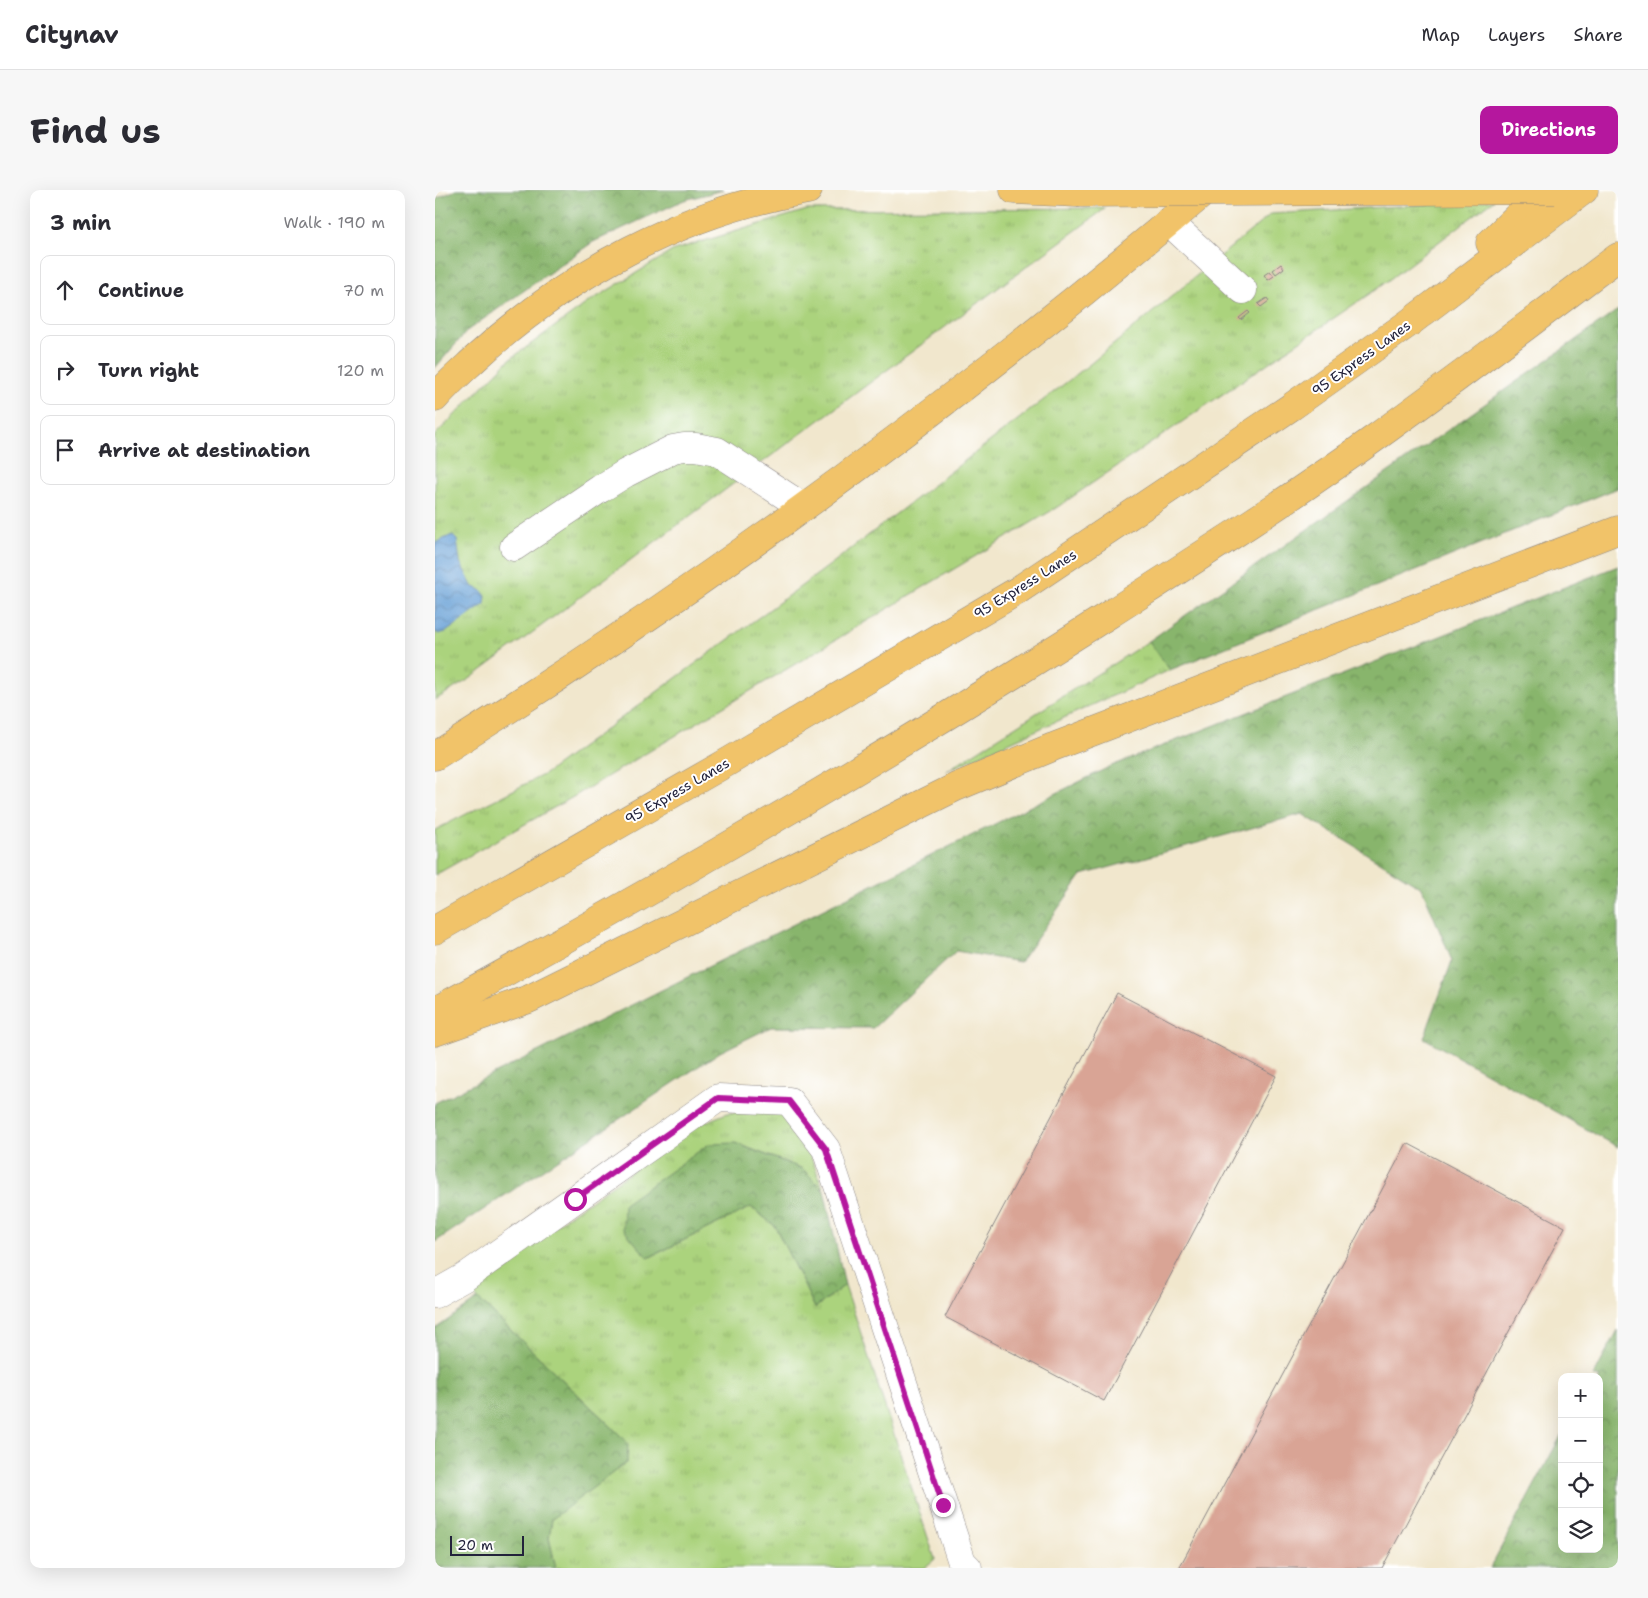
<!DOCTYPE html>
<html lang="en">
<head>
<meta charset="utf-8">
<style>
	body { margin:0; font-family:"Shantell Sans",sans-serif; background:#f7f7f7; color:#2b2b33 }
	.controls { position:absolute; right:15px; bottom:15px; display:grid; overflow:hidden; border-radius:10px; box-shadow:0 5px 20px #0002 }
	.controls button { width:45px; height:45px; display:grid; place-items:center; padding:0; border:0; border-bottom:1px solid #e1e1e2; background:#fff; color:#2b2b33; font:25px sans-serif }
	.scale { position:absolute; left:15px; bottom:12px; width:74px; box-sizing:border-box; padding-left:5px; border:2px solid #22223b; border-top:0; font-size:14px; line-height:18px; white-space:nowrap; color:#22223b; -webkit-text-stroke:4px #fff; paint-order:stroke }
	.stop { position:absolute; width:15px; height:15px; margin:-11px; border:4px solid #b5179e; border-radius:50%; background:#fff }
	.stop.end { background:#b5179e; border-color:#fff; box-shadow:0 1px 5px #0008 }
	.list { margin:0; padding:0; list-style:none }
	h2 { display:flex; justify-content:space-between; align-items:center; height:65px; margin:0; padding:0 20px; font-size:21px }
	h2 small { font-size:16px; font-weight:400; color:#7c7c81 }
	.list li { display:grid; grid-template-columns:32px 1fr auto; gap:15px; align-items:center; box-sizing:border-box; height:70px; margin:0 10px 10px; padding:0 10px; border:1px solid #e1e1e2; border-radius:10px }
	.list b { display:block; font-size:19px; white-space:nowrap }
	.list em { font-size:16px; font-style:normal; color:#7c7c81 }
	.icon { flex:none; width:28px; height:28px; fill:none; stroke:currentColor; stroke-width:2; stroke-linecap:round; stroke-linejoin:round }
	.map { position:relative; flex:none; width:1183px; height:1378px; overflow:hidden; border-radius:10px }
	header { display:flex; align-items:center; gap:30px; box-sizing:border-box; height:70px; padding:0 25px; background:#fff; border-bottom:1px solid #e1e1e2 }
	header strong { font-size:24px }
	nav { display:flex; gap:28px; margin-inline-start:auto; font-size:18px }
	.intro { display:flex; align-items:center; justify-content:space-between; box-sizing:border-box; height:120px; padding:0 30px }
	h1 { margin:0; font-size:35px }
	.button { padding:12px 22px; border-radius:10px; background:#b5179e; color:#fff; font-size:18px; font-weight:700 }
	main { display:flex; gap:30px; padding:0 30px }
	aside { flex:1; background:#fff; border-radius:10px; box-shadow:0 5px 20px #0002 }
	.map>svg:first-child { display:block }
</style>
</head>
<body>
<header>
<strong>Citynav</strong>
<nav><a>Map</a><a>Layers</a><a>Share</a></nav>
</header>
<div class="intro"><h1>Find us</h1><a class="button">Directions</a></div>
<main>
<aside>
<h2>3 min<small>Walk · 190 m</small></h2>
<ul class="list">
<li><svg class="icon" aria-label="ahead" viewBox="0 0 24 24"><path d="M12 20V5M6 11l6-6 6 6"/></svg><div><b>Continue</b></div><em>70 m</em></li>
<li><svg class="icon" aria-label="right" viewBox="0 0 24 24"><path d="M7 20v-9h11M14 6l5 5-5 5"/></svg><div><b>Turn right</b></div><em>120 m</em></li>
<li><svg class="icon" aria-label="arrive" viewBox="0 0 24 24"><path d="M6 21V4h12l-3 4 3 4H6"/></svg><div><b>Arrive at destination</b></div></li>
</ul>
</aside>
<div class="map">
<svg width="1183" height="1378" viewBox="0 0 1183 1378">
	<defs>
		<pattern id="grass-tufts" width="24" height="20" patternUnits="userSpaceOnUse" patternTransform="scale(1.25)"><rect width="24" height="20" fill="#abd37d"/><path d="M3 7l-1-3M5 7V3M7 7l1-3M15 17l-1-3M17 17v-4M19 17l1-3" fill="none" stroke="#93b56d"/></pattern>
		<pattern id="forest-crowns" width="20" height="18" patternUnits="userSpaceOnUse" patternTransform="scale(1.25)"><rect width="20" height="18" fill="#88b56c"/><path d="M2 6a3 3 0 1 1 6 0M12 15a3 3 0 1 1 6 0" fill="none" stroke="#6f935a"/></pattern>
		<pattern id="water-waves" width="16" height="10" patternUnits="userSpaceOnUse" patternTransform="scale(1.25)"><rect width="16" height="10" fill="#67a0d6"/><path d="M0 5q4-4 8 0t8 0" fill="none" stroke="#5482af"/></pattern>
	</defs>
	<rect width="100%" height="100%" fill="#fff"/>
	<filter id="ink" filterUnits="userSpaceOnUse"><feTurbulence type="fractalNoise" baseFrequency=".02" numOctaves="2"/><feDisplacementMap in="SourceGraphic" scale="10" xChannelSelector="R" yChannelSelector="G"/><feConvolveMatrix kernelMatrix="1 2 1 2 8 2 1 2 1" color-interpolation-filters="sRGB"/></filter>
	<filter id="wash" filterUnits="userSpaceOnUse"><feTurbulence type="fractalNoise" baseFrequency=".0096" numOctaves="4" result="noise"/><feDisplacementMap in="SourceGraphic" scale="20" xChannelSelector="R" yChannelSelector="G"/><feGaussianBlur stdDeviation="1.12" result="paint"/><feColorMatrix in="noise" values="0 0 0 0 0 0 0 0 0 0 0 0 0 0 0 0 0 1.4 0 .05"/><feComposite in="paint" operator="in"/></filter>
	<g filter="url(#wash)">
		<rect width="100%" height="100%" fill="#f1e7cd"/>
		<g fill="url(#grass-tufts)" stroke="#667a5c">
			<polygon points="1059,10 943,98 621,318 138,607 0,685 0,640 110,584 395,375 655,174 836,24"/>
			<polygon points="671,18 36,488 0,510 0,245 74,170 152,113 239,60 372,20"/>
			<polygon points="714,451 735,480 511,581"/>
			<polygon points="321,921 348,923 370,952 389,1000 368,979 300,953 213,1068 316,1017 340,1036 380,1118 410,1095 500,1369 489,1378 121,1378 114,1348 117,1329 132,1316 193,1254 182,1242 43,1109 32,1097 263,935 292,923"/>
		</g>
		<g fill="url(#forest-crowns)" stroke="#556c54">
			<polygon points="21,0 288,0 249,10 158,52 33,140 0,178 0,9"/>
			<polygon points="1183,120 1183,298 735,480 714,451"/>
			<polygon points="1183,376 1183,957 989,848 1017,771 987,698 867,624 647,685 585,772 521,761 438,838 336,837 285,862 0,1052 0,913 674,577"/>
			<polygon points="300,953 368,979 389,1000 410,1095 380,1118 340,1036 316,1017 213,1068 188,1039 189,1014 274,954"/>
			<polygon points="43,1109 182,1242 193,1254 192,1272 117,1329 114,1348 121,1378 0,1378 0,1139"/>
			<polygon points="1183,1140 1183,1378 1055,1378 1127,1244 1127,1359 1164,1359 1164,1187 1158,1187"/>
		</g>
		<polygon fill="url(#water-waves)" stroke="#446188" points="17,345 22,350 25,372 37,396 46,400 51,406 50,414 11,442 3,444 0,441 0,353"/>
		<g id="blocks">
			<g fill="#d9a495">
				<polygon points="846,74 849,78 841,84 838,80"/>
				<polygon points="835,81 839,86 833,90 829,85"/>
				<polygon points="832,108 834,111 826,117 823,114"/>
				<polygon points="813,121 815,123 806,130 804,128"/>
				<polygon points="682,803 841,886 669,1211 510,1127"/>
				<polygon points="972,953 1130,1037 947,1378 744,1378"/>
			</g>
		</g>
	</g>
	<g filter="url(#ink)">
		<use href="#blocks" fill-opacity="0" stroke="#8a8484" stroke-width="1"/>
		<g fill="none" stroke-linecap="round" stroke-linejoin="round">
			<g stroke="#8a8484" stroke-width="29">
				<g id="minor">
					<polyline points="734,32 808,100"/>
					<polyline points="79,357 165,299 191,283 238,259 249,257 261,257 282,261 368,317"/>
					<polyline points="0,1104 30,1087 283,908 354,911 391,959 527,1372 533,1378"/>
				</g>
			</g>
			<g stroke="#8a8484" stroke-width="29">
				<g id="highway">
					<polyline points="579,0 642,3"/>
					<polyline points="1055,53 1109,0"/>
					<path d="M0,208C13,193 27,181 41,168C133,84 249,20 373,0"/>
					<path d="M0,566C271,397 529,206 772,0"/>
					<polyline points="0,740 291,573 582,401 856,217 974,133 1149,0"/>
					<path d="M0,821C229,696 455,564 675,424C764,367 854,310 940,248C1022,189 1102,128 1183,67"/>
					<polyline points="0,842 94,809 521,597 618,557 1183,340"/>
				</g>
			</g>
			<use href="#minor" stroke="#fff" stroke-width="28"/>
			<use href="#highway" stroke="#f1c369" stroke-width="28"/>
			<g stroke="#8a8484" stroke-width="29" stroke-linecap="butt">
				<polyline id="highway-bridge" points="642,3 1120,0"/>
			</g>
			<use href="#highway-bridge" stroke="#f1c369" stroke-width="28"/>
		</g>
	</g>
	<g fill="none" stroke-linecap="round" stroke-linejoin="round" filter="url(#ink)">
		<polyline stroke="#b5179e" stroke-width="6" points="140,1009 283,908 354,911 391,959 508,1315"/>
	</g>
	<g text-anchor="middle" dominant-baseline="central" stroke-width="4" stroke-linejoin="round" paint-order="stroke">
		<g font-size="14" fill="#22223b" stroke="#fff">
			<text transform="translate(926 168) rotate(-36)">95 Express Lanes</text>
			<text transform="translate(590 394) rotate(-32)">95 Express Lanes</text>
			<text transform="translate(242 601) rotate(-30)">95 Express Lanes</text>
		</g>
	</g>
</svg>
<div class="controls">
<button>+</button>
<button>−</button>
<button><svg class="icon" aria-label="locate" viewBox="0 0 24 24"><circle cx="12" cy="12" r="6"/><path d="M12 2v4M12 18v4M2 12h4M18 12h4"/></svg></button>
<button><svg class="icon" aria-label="layers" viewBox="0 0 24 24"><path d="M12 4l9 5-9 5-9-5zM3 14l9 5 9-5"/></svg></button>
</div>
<div class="scale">20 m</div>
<div class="stop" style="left:140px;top:1009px"></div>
<div class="stop end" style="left:508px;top:1315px"></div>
</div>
</main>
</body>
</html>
